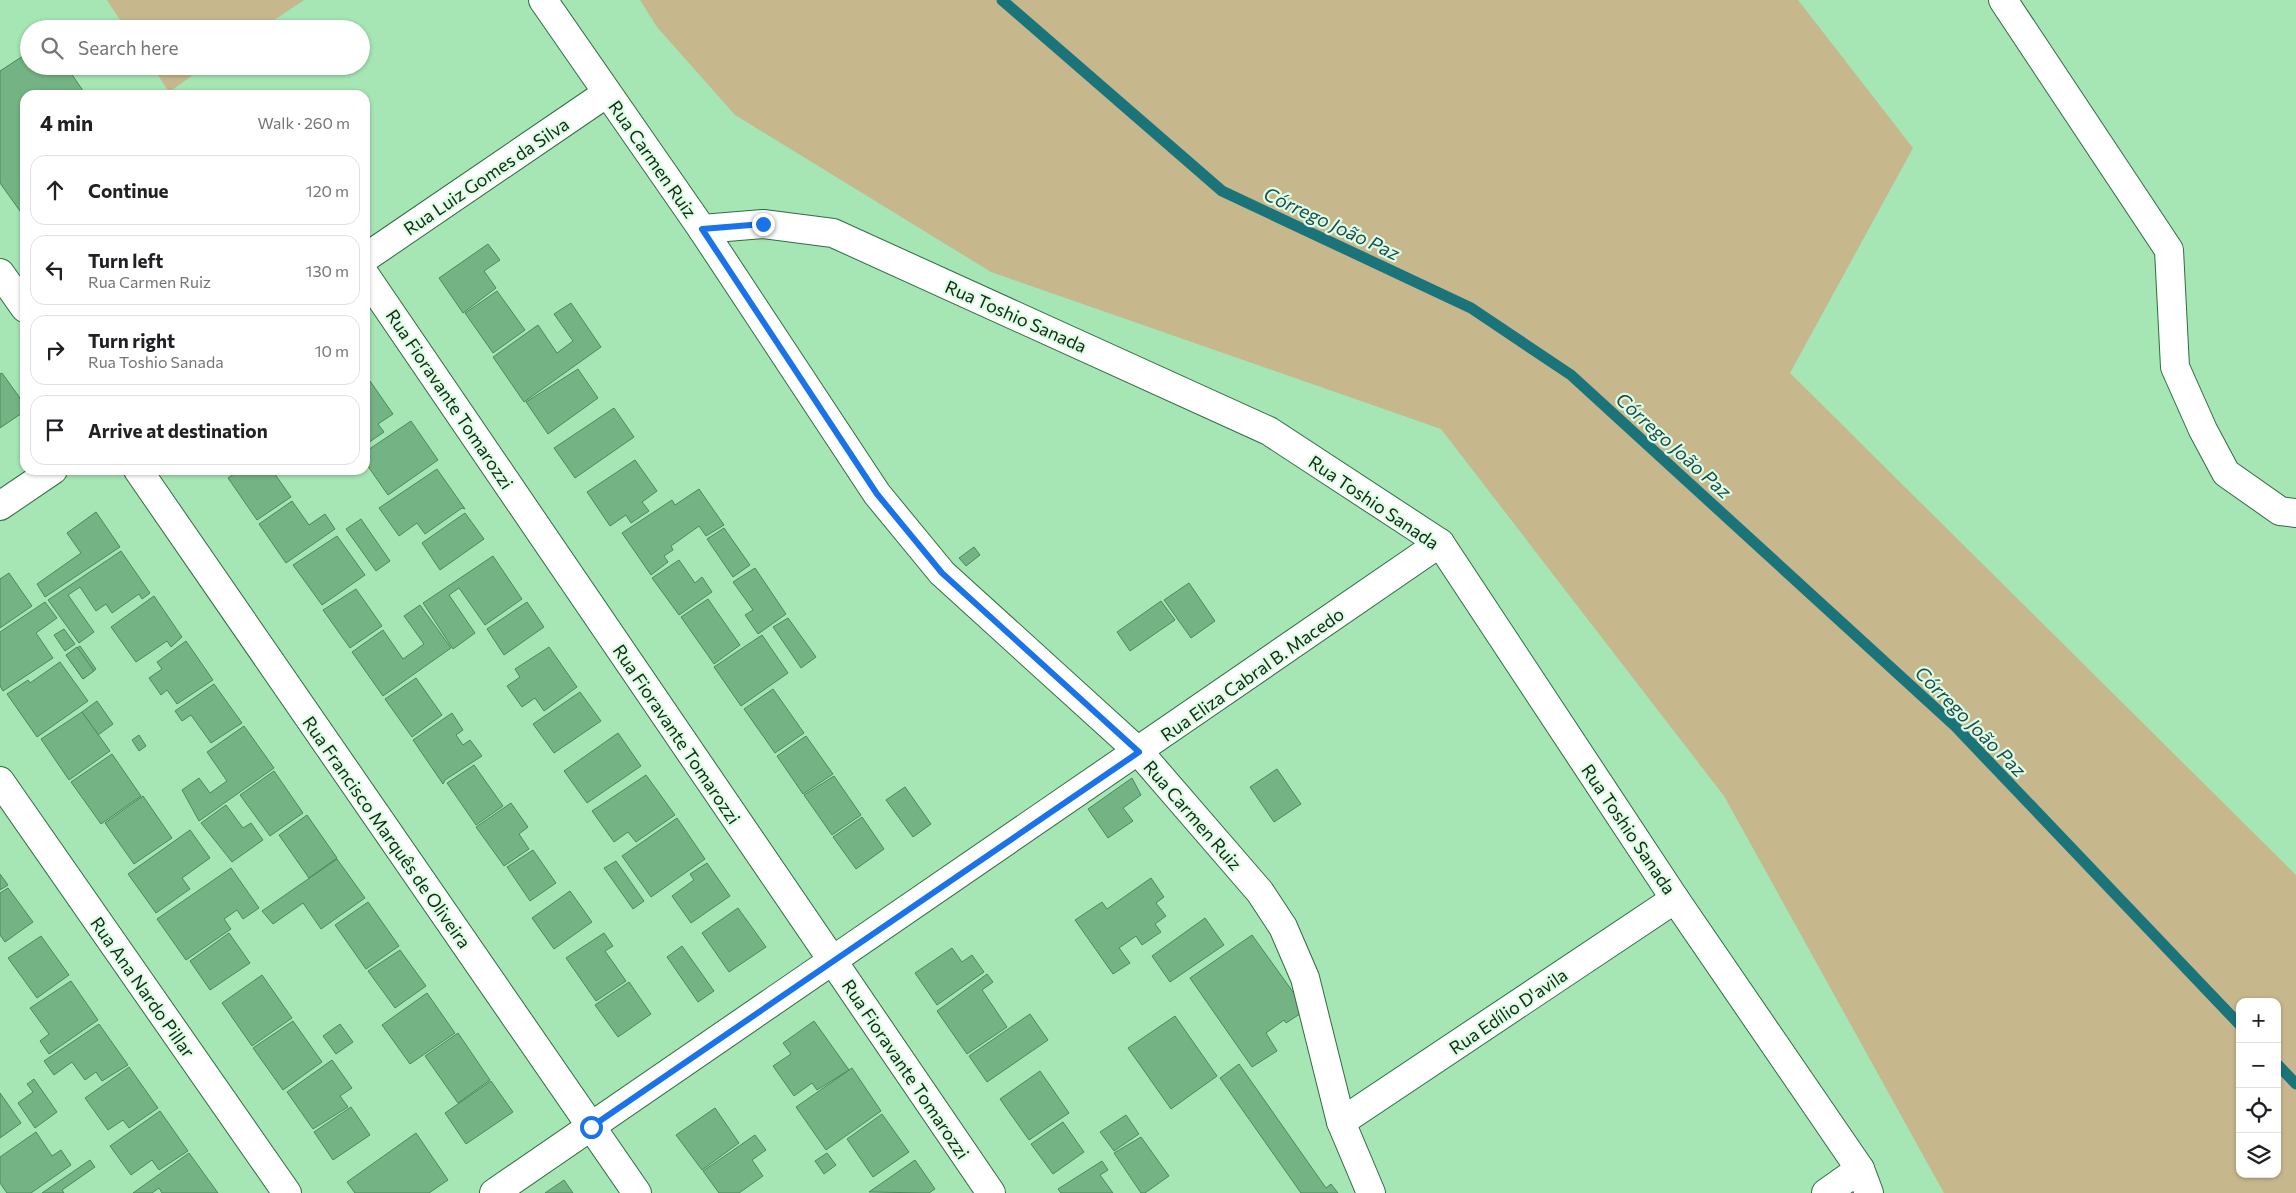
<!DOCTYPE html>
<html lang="en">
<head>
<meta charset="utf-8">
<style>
	body { margin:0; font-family:Commissioner,sans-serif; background:#f6f6f6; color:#202124 }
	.controls { position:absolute; right:15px; bottom:15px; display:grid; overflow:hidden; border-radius:10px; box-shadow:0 1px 4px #0004 }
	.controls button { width:45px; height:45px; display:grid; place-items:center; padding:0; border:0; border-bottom:1px solid #e0e0e0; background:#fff; color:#202124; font:25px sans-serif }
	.stop { position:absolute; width:15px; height:15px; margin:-11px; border:4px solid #1a73e8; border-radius:50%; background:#fff }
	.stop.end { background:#1a73e8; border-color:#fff; box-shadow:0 1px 5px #0008 }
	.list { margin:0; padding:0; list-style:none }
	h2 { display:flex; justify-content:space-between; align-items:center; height:65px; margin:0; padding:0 20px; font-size:21px }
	h2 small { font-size:16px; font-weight:400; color:#757577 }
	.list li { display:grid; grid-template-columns:32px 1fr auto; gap:15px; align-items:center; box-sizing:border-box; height:70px; margin:0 10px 10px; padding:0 10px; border:1px solid #e0e0e0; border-radius:15px }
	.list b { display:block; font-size:19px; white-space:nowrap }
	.list p { margin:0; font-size:16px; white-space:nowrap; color:#757577 }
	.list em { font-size:16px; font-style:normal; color:#757577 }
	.icon { flex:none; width:28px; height:28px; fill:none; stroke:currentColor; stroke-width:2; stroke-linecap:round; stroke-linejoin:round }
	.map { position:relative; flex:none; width:2296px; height:1193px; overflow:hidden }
	.search { position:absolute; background:#fff; box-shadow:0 1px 4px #0004; left:20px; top:20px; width:350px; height:55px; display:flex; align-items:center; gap:12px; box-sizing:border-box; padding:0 18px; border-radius:28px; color:#757577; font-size:19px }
	.panel { position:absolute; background:#fff; box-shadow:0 1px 4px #0004; left:20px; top:90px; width:350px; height:385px; border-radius:15px }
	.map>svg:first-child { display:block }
</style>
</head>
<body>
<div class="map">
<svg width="2296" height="1193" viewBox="0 0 2296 1193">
	<rect width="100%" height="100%" fill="#a5e6b4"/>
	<g fill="#c6b78d" fill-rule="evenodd">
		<polygon points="107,0 304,0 261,29 126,29"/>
		<path d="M640,0H1798L1913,148L1790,373L2296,875V1193H1944L1724,796L1441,429L991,272L735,115L657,27ZM2240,1002H2277V1174H2240Z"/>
		<polygon points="152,66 206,66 169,92"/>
	</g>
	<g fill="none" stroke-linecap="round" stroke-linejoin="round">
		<g stroke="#1b747a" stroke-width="11">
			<polyline points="1002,0 1222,191 1471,308 1571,375 1955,726 2240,1025"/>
			<polyline points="2277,1064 2296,1084"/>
		</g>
	</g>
	<g fill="#74b484" stroke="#4b895c">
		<polygon points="29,52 29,66 66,66 86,95 25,95 25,218 0,183 0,71"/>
		<polygon points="488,244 500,260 484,271 496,288 463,313 439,278"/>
		<polygon points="497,291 525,330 493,353 465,313"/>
		<polygon points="571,303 601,347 524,402 493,357 538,325 557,353 573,341 554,314"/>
		<polygon points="578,369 598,398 548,434 526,402"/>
		<polygon points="2,373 25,405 25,411 0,428 0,374"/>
		<polygon points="370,381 393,414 378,424 384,432 365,445 365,385"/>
		<polygon points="614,408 634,437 575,478 554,448"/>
		<polygon points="411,421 438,460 388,495 365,462 365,452"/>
		<polygon points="635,460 657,491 642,502 649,511 631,523 626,515 610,526 587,492"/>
		<polygon points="437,469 465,509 462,508 425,534 417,523 399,536 379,508"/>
		<polygon points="240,470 272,470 291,497 257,520 228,478"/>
		<polygon points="699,489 724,525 706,536 699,526 671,546 673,550 664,556 668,562 651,575 622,533 672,500 675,505"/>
		<polygon points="292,501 309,525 325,514 335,529 286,563 259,524"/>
		<polygon points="96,512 120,547 45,597 37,584 81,553 67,533"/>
		<polygon points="465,513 484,539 440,570 422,543"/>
		<polygon points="361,519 390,561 376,571 346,529"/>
		<polygon points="724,528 750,565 733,577 707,539"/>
		<polygon points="337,536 365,575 322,605 293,565"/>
		<polygon points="974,547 980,555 966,566 959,558"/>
		<polygon points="121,551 150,593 142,599 139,594 112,613 106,604 96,611 80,587 68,595 94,632 79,643 48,600"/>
		<polygon points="493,556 522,599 485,625 459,588 449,595 475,633 453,649 423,603"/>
		<polygon points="679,560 695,583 702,577 712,592 679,615 652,578"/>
		<polygon points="755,568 786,614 758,634 745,615 753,610 733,582"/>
		<polygon points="9,573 32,606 0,628 0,579"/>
		<polygon points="1189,583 1215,621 1191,638 1164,600"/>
		<polygon points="356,589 382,626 350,648 323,610"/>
		<polygon points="154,596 182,637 171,647 167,641 136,662 111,627"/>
		<polygon points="708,599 740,645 714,664 681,617"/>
		<polygon points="1161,601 1175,620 1130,651 1117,632"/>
		<polygon points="45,602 57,618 36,633 53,658 3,691 0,686 0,632"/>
		<polygon points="527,602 544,627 504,655 487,629"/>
		<polygon points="420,605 451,648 383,696 352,652 383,630 403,659 424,644 404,616"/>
		<polygon points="788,618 816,657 801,668 773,627"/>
		<polygon points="64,629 75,644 65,651 54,635"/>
		<polygon points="762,635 788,673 741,706 714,667"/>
		<polygon points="186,641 213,680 177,704 167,690 161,695 149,678 162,669 157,662"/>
		<polygon points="80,646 96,669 83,679 66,655"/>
		<polygon points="77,647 94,671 83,679 66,655"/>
		<polygon points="549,647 577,687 544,711 535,698 522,707 507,686 520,677 515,669"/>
		<polygon points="60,662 88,701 37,737 7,694 28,680 30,683"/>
		<polygon points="416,678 442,715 412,737 385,699"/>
		<polygon points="214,684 242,723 211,743 191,715 182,721 175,711"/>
		<polygon points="773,689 804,733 775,753 744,709"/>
		<polygon points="580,692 601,721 554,753 533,724"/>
		<polygon points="97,701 113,724 98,735 82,712"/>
		<polygon points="82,712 110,751 69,780 41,739"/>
		<polygon points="452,713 463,730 456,735 463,745 470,740 482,756 445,780 443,784 413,740"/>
		<polygon points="244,726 274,768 199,821 182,790 199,778 210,793 227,781 207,752"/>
		<polygon points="618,733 641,766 587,803 564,771"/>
		<polygon points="139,735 146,746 139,751 132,740"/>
		<polygon points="806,736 833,774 803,794 777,756"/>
		<polygon points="112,754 141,796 101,824 71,782"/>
		<polygon points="474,765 503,806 476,825 447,783"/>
		<polygon points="1277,769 1301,804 1274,822 1250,787"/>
		<polygon points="274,771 303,813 270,836 240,795"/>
		<polygon points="646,775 675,815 636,842 628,832 614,842 592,811"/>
		<polygon points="834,776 861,815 832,835 804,795"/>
		<polygon points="1132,778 1141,795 1123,808 1133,821 1108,838 1088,809"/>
		<polygon points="905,787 931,824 913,837 886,800"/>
		<polygon points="143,796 172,838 134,864 105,823"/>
		<polygon points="511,803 528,827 519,834 529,849 504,866 476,827"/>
		<polygon points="226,805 243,828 251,823 263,840 232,862 201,823"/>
		<polygon points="307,815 337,858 309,878 279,835"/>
		<polygon points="862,817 884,849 856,869 833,837"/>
		<polygon points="677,818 705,859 651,897 622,856"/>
		<polygon points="190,830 210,858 182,878 190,889 156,913 128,874"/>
		<polygon points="533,850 556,883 530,901 507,867"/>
		<polygon points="337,859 365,898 321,929 303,903 273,924 262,911"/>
		<polygon points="616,861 644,901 633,909 604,868"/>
		<polygon points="707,863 730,896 691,923 672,896 694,880 690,874"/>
		<polygon points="231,868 259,908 243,919 237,910 224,919 231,929 186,960 157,919"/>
		<polygon points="0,874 8,885 0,890"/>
		<polygon points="1151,878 1164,897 1156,903 1166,916 1155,924 1161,932 1142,945 1136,936 1119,948 1130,963 1113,974 1075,920 1102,902 1107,909"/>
		<polygon points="8,888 33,922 5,942 0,935 0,893"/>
		<polygon points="570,891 592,922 554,949 532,918"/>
		<polygon points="368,902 399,946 366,969 335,925"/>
		<polygon points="738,908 766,947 729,972 702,933"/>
		<polygon points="1205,918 1224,945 1170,982 1152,956"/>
		<polygon points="229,933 250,963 210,990 190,961"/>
		<polygon points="604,933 613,946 605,951 626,981 596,1001 566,958"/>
		<polygon points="1252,935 1306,1010 1286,1023 1284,1020 1266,1033 1277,1051 1252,1067 1190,978"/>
		<polygon points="41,936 69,975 37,998 8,958"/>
		<polygon points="682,946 714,991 698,1002 667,957"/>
		<polygon points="952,948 962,962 972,955 984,972 937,1005 915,973"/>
		<polygon points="400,950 426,986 395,1008 368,971"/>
		<polygon points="987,974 993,982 982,990 1007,1027 967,1054 937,1011"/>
		<polygon points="262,975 292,1018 252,1046 222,1003"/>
		<polygon points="71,981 98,1020 49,1054 40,1041 49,1034 30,1008"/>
		<polygon points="629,982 651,1014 618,1037 595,1005"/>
		<polygon points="427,993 455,1033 410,1064 382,1025"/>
		<polygon points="1030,1014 1048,1040 987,1082 969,1056"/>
		<polygon points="1175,1016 1217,1076 1171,1109 1128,1048"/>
		<polygon points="293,1021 322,1062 283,1090 253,1048"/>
		<polygon points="814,1021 849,1070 817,1090 812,1083 794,1096 773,1066 791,1054 783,1043"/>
		<polygon points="99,1024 128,1065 102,1081 96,1072 85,1080 72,1062 54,1075 44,1061"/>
		<polygon points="340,1024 353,1042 336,1054 323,1036"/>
		<polygon points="458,1033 490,1080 458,1103 425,1056"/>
		<polygon points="332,1060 352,1088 340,1096 348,1107 313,1129 287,1092"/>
		<polygon points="1239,1064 1326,1188 1331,1184 1338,1193 1301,1193 1220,1078"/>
		<polygon points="129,1067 158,1108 129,1128 123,1120 108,1130 85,1098"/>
		<polygon points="852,1068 881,1111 826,1150 796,1107"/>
		<polygon points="1040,1071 1069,1113 1029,1140 1000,1099"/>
		<polygon points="34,1079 57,1112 35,1128 18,1103 33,1092 27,1084"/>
		<polygon points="491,1081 513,1112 466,1144 445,1113"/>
		<polygon points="0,1093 21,1123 0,1138"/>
		<polygon points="351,1107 370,1135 333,1160 314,1132"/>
		<polygon points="715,1108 739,1143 702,1170 676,1135"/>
		<polygon points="160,1111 188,1151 159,1170 152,1160 131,1175 110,1146"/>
		<polygon points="882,1114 909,1152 873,1177 847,1139"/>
		<polygon points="1126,1115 1139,1134 1114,1151 1100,1132"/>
		<polygon points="1063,1122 1084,1152 1053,1174 1031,1144"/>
		<polygon points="36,1132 52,1156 61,1150 71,1165 31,1193 7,1193 0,1183 0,1157"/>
		<polygon points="416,1133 448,1180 429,1193 355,1193 347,1182"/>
		<polygon points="755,1135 766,1150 752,1160 763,1176 739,1193 719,1193 703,1171"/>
		<polygon points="1141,1137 1169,1176 1145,1193 1141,1193 1114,1153"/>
		<polygon points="189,1153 218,1193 162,1193 159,1188 152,1193 133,1193"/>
		<polygon points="827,1153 836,1165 824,1174 815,1161"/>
		<polygon points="90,1160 95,1167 62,1190 64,1193 42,1193"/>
		<polygon points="915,1160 935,1189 929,1193 869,1192"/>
		<polygon points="1102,1161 1108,1170 1100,1175 1113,1193 1061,1193 1058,1189"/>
		<polygon points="564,1180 573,1193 545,1193"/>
	</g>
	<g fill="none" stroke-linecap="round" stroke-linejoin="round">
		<g stroke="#2f6d41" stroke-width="30">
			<g id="street">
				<polyline points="543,0 702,229 877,494 942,573 1139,752 1260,892 1283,927 1305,978 1341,1122 1371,1193"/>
				<polyline points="2003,0 2169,250 2175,367 2203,430 2226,473 2280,511 2296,513"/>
				<polyline points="702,229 763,224 833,233 1269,431 1440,543 1675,899 1860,1169 1869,1193"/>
				<polyline points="365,258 607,93"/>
				<polyline points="0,273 25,308"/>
				<polyline points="365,275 991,1193"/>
				<polyline points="138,470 637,1193"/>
				<polyline points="0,506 53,470"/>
				<polyline points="0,781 287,1193"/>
				<polyline points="1341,1122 1675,899"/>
				<polyline points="494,1193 1440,543"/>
				<polyline points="1826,1193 1860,1169"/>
			</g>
		</g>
		<use href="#street" stroke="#fff" stroke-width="28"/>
	</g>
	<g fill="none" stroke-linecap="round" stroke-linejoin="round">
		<polyline stroke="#1a73e8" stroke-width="6" points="591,1127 1139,752 942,573 877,494 702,229 763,224"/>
	</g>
	<g text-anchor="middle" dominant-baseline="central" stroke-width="4.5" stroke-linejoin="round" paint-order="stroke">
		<g font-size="18" fill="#0f2a17" stroke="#defee4">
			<text transform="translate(653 159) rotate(55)">Rua Carmen Ruiz</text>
			<text transform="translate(486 176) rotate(-34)">Rua Luiz Gomes da Silva</text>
			<text transform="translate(1016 316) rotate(24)">Rua Toshio Sanada</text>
			<text transform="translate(450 399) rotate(56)">Rua Fioravante Tomarozzi</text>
			<text transform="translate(1374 502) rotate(34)">Rua Toshio Sanada</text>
			<text transform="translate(1252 674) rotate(-35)">Rua Eliza Cabral B. Macedo</text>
			<text transform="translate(677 734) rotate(56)">Rua Fioravante Tomarozzi</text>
			<text transform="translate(1193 815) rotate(49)">Rua Carmen Ruiz</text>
			<text transform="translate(1629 829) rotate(56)">Rua Toshio Sanada</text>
			<text transform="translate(387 832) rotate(55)">Rua Francisco Marquês de Oliveira</text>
			<text transform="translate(143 987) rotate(55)">Rua Ana Nardo Pillar</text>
			<text transform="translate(1508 1011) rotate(-34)">Rua Edílio D'avila</text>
			<text transform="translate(906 1069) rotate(56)">Rua Fioravante Tomarozzi</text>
		</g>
		<g font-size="19" font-style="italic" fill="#1d4b53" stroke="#defee4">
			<text transform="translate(1332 223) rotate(25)">Córrego João Paz</text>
			<text transform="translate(1674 445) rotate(42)">Córrego João Paz</text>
			<text transform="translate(1971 721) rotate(45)">Córrego João Paz</text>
		</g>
	</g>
</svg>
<div class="controls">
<button>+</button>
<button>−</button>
<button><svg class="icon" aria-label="locate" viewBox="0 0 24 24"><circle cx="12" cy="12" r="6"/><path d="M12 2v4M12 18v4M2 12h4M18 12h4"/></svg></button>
<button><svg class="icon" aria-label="layers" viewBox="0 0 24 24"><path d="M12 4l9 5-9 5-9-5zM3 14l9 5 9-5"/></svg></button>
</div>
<div class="stop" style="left:591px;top:1127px"></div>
<div class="stop end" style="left:763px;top:224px"></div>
<div class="search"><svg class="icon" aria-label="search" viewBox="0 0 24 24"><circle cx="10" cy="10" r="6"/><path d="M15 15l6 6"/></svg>Search here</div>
<section class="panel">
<h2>4 min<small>Walk · 260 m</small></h2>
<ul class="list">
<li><svg class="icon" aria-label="ahead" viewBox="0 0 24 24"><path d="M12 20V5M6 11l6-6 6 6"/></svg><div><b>Continue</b></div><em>120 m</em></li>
<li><svg class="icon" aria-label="left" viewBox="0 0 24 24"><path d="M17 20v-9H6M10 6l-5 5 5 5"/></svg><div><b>Turn left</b><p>Rua Carmen Ruiz</p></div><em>130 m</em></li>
<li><svg class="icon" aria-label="right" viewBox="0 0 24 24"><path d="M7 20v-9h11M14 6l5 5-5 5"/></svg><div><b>Turn right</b><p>Rua Toshio Sanada</p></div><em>10 m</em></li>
<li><svg class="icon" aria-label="arrive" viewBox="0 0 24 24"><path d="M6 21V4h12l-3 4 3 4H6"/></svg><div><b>Arrive at destination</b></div></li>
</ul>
</section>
</div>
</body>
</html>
